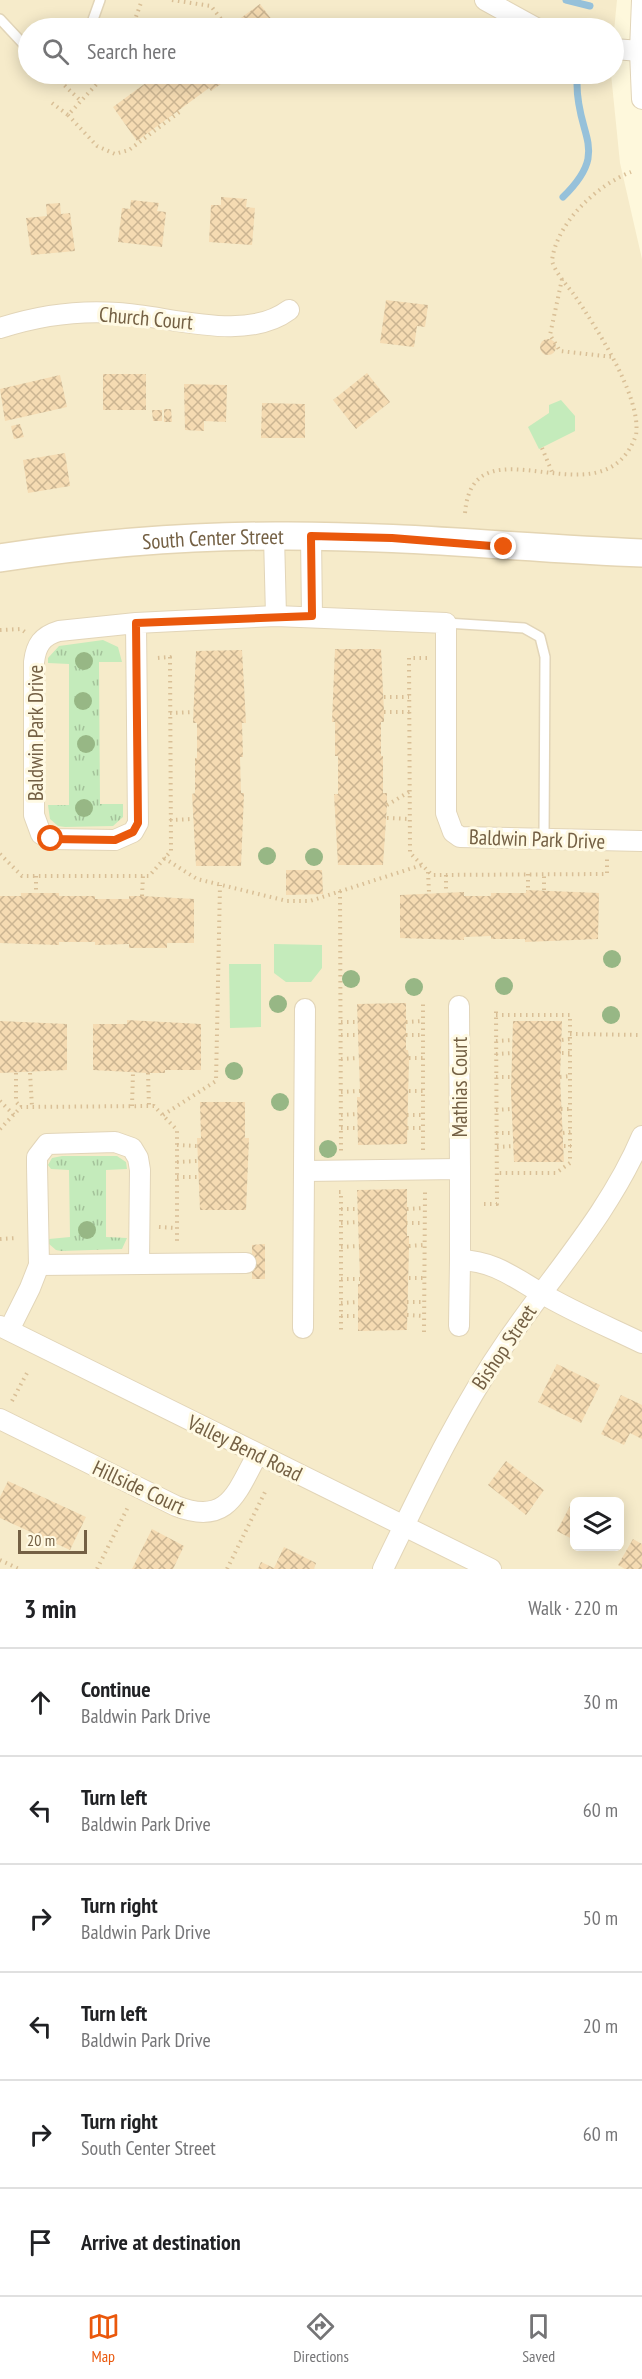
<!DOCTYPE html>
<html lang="en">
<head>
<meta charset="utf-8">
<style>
	body { margin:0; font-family:"PT Sans Narrow",sans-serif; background:#f2f2f2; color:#202124 }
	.controls { position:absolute; right:18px; bottom:18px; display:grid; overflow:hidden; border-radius:9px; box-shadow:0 3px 15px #0003 }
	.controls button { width:54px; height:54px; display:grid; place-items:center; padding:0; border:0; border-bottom:2px solid #e0e0e0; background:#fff; color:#202124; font:30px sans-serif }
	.scale { position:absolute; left:18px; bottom:15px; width:69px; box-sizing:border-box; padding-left:6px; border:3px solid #746044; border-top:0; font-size:16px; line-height:21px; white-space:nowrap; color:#746044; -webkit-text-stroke:4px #fffae4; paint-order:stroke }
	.stop { position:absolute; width:18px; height:18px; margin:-14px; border:4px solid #ea580c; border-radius:50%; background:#fff }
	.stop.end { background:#ea580c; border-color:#fff; box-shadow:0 2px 6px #0008 }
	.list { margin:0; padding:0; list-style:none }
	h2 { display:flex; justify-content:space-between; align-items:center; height:78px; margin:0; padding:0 24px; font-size:26px }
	h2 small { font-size:20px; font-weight:400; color:#757577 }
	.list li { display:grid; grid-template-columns:39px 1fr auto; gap:18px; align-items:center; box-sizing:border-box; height:108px; padding:0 24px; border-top:2px solid #e0e0e0 }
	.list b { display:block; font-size:22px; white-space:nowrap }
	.list p { margin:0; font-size:20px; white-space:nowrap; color:#757577 }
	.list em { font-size:20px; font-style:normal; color:#757577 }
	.icon { flex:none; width:33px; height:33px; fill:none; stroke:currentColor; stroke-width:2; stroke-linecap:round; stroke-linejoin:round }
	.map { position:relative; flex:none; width:642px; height:1569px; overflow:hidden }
	.search { position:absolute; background:#fff; box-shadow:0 3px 15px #0003; left:18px; right:18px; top:18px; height:66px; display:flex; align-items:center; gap:15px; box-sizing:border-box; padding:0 21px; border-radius:33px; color:#757577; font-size:22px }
	.sheet { height:726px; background:#fff }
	nav { display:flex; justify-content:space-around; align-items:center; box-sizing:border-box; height:84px; border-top:2px solid #e0e0e0; background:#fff; font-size:16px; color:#757577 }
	nav a { display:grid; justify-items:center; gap:3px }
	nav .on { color:#ea580c }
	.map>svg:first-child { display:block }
</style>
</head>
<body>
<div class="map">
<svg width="642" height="1569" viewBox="0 0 642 1569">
	<defs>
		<pattern id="grass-tufts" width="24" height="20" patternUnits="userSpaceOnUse" patternTransform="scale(1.5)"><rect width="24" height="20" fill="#c4ebbb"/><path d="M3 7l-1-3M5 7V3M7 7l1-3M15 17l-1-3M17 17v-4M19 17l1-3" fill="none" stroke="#a4c29a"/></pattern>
		<pattern id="building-cross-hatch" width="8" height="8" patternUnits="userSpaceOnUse" patternTransform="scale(1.5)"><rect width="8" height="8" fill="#f5dbb2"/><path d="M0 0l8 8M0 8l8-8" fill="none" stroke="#cbb592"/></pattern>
	</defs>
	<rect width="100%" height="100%" fill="#fef8dc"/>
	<path fill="#f6ebca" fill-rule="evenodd" d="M0,0H617L614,31V28H28V74H611L620,163L642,259V1569H0ZM574,1502H620V1546H574Z"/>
	<g fill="url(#grass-tufts)">
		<polygon points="103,640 118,647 122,662 99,662 100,804 123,804 123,817 113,826 65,827 58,826 50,819 48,805 69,805 69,664 48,663 48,658 59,646"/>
		<polygon points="62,1156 117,1156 126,1162 127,1169 106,1170 106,1237 127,1238 122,1249 61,1251 56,1250 49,1244 49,1239 70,1237 69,1170 51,1169 48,1165 52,1158"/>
	</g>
	<g fill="#c4ebbb">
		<polygon points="561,400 575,416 575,431 539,449 528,427 549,413 549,405"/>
		<polygon points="274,944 322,945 322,968 311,982 286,982 274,973"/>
		<polygon points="261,964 261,1027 230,1028 229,964"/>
	</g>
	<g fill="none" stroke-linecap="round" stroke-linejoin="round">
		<g stroke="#96c1da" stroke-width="7">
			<polyline points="566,0 590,6"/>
			<path d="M563,197C611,150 577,138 577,84"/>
		</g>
	</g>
	<g fill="url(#building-cross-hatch)">
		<polygon points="260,4 278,28 227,28"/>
		<polygon points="158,74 235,74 211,91 209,88 137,141 113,107"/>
		<polygon points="221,197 247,199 246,207 255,208 252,245 209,242 211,205 221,205"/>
		<polygon points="131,200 159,203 157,211 166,212 162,247 118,242 122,208 130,209"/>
		<polygon points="60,203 61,214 70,213 75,251 31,255 26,218 47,216 46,204"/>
		<polygon points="386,300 428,305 425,327 417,326 414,347 380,343"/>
		<circle cx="548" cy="347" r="8"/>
		<polygon points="367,373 390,402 356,429 333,400"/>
		<rect x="103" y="374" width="43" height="36"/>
		<polygon points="60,375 67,407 5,421 0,389"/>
		<polygon points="184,384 227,385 226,422 204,421 204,431 185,430"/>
		<polygon points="262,403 305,404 305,438 261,438"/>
		<polygon points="164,409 171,409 172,422 164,422"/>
		<polygon points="152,410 162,410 162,421 153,421"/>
		<polygon points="20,424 24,437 14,439 11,426"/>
		<polygon points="65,453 70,486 28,493 23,460"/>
		<polygon points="335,649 381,649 384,712 384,722 381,722 381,756 383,756 383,793 387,793 387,805 383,865 338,865 334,794 338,794 338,756 335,756 335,722 332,722"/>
		<polygon points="242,650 246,723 242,723 243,757 240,757 241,793 244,793 241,866 196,866 192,794 195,793 195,758 197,758 197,723 193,723 196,651"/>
		<polygon points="286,870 322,870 323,894 286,895"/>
		<polygon points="526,890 599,893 598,939 525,942 525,939 491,939 491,936 464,937 464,940 400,938 400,895 464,892 464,896 491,896 491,893 526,893"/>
		<polygon points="21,893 59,893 59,896 95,896 95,899 129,899 129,896 142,896 194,899 194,943 167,943 167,948 129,948 129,944 95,945 95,942 59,942 59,945 0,943 0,896 21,896"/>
		<polygon points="406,1003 406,1050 408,1050 409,1058 407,1144 358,1145 357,1097 360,1097 360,1091 357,1004"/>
		<polygon points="127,1020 201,1024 201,1070 165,1070 165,1073 148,1073 93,1070 93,1024 127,1024"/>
		<polygon points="0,1021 67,1024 67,1070 0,1073"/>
		<polygon points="513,1021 562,1021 560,1077 564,1162 514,1162 511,1091"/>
		<polygon points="200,1102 245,1102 245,1138 249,1138 246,1210 200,1210 197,1138 201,1138"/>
		<polygon points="407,1189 407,1236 409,1236 409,1246 407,1330 358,1331 358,1284 360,1284 360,1279 357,1190"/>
		<polygon points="265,1244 265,1279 252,1279 252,1245"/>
		<polygon points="557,1364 600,1385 581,1423 538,1402"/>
		<polygon points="621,1395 642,1405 642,1439 630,1433 624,1445 601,1434"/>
		<polygon points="506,1461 544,1490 526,1515 488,1485"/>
		<polygon points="8,1481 86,1517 70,1550 0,1518 0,1497"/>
		<polygon points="571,1504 574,1506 574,1540 557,1531"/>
		<polygon points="152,1529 184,1546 173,1569 132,1569"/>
		<polygon points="633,1539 642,1544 642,1569 625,1569 618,1565"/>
		<polygon points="284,1547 316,1563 314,1569 258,1569 261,1562 274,1568"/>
	</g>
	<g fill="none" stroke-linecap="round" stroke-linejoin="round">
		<g stroke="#e2d5b8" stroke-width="12">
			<g id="lane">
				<polyline points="0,19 28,49"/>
				<polyline points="90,28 100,0"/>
				<polyline points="446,623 524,628 540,637 545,657 544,840"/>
			</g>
		</g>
		<g stroke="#e2d5b8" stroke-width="22">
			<g id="street">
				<polyline points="485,0 536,28"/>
				<polyline points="642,0 640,51 642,99"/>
				<polyline points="614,49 640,51"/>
				<path d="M0,328C37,316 79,310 118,313C170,316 245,343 289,310"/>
				<polyline points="274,536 276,616"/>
				<polyline points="311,536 312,617"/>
				<path d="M136,623L138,823L133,832L115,840L51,839L41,834L34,815V662C36,645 42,636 59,631L136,623L276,616L446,623V813L453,832L460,837L642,841"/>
				<polyline points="459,1006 460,1169"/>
				<path d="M304,1171L460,1169V1260C494,1261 513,1277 541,1293C573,1312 609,1327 642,1343"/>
				<polyline points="39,1265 246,1263"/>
				<polyline points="0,1326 491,1569"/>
				<polyline points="459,1326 460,1260"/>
				<polyline points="303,1328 305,1009"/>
				<polyline points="9,1330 30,1288 39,1265 37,1166 37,1157 47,1144 115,1142 132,1148 138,1158 140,1170 139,1264"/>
				<path d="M0,1419L176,1506C227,1526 236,1494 257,1455"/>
				<path d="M383,1569C421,1491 458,1412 507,1341C553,1274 610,1212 642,1136"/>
			</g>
		</g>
		<g stroke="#e4d5b3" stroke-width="30">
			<g id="secondary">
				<path id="s1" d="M0,558C91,544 183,536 275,536C398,535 520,548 642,553"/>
			</g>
		</g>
		<g stroke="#d9bf96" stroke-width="4" stroke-dasharray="1.5 4.5" stroke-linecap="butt">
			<polyline points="172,0 211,6 228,28"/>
			<polyline points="132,28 142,0"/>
			<polyline points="62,74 64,85 81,101"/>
			<polyline points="141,74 147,82"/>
			<polyline points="52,103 68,115 106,74"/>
			<polyline points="68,115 97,146 115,154 129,150 182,110"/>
			<polyline points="562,279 550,335 560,351 613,357"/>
			<polyline points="542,448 552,472"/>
			<path d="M465,513C473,414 603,528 636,435C642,397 595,326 575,296C567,285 556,274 552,261C556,223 597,185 631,172"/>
			<polyline points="0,630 21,629 25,632"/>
			<polyline points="427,658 409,658 410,853 432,875 607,874 607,859"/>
			<polyline points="384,697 409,697"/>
			<polyline points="384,712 410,712"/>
			<polyline points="170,713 194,712"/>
			<polyline points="387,805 409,792"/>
			<polyline points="387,818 409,819"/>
			<polyline points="170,820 192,819"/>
			<polyline points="0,854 22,876 149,876 171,851 170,657 157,658"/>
			<polyline points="164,858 197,879 287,901 310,901 422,865"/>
			<polyline points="428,872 429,892"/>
			<polyline points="528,874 528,890"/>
			<polyline points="446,875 446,892"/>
			<polyline points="36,876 36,893"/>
			<polyline points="544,890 544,874"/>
			<polyline points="340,891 341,1152"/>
			<polyline points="142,896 143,876"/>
			<polyline points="496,1015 570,1015 570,1163 556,1173 497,1173"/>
			<polyline points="341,1022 357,1022"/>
			<polyline points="406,1022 423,1021"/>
			<polyline points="570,1034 642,1035"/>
			<polyline points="341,1035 357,1035"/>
			<polyline points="406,1035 423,1035"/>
			<polyline points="562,1040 570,1039"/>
			<polyline points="496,1041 513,1040"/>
			<polyline points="562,1053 570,1053"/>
			<polyline points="496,1054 513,1053"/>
			<polyline points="409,1058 423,1058"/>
			<polyline points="341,1059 359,1058"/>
			<polyline points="16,1073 16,1102 21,1107"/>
			<polyline points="30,1073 32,1107"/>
			<polyline points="148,1073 149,1106"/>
			<polyline points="496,1077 511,1077"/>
			<polyline points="560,1077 571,1076"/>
			<polyline points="409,1091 423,1091"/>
			<polyline points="341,1092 360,1091"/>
			<polyline points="0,1101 14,1115"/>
			<polyline points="132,1106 133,1073"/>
			<polyline points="561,1109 571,1109"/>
			<polyline points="496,1110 511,1109"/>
			<polyline points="163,1115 216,1081 220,885"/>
			<polyline points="341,1115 357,1114"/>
			<polyline points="407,1115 423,1115"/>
			<polyline points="341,1128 358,1128"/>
			<polyline points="407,1128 423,1128"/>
			<polyline points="0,1129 21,1107 154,1106 177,1130 177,1245"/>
			<polyline points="496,1133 514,1133"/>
			<polyline points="563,1133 571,1132"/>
			<polyline points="177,1145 197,1146"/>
			<polyline points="564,1146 571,1146"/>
			<polyline points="497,1147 514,1146"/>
			<polyline points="423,1150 423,1003"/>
			<polyline points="177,1162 197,1161"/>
			<polyline points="177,1177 200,1177"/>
			<polyline points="339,1192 341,1192 341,1333"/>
			<polyline points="484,1204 497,1204 496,1008"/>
			<polyline points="341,1209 357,1209"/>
			<polyline points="407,1209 424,1208"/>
			<polyline points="341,1223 358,1222"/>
			<polyline points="406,1223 424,1223"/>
			<polyline points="159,1227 177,1228"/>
			<polyline points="0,1239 17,1238"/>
			<polyline points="409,1246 424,1245"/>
			<polyline points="341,1247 360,1246"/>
			<polyline points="409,1278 424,1278"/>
			<polyline points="341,1279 360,1279"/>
			<polyline points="407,1302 424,1302"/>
			<polyline points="341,1303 358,1302"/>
			<polyline points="407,1315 424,1316"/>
			<polyline points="341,1316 358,1316"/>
			<polyline points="424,1332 425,1192"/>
			<polyline points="12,1401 27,1373"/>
			<polyline points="0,1560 19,1569"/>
			<polyline points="97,1569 129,1505"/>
			<polyline points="227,1569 266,1490"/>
		</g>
		<use href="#lane" stroke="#fff" stroke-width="9"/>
		<use href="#street" stroke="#fff" stroke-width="20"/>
		<use href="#secondary" stroke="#fff" stroke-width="27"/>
	</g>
	<g fill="#97b785">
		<circle cx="84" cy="661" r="9"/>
		<circle cx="83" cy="701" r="9"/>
		<circle cx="86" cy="744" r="9"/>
		<circle cx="84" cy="808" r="9"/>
		<circle cx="267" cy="856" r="9"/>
		<circle cx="314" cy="857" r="9"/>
		<circle cx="612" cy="959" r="9"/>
		<circle cx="351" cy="979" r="9"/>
		<circle cx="504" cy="986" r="9"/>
		<circle cx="414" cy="987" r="9"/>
		<circle cx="278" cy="1004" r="9"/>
		<circle cx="611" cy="1015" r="9"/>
		<circle cx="234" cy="1071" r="9"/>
		<circle cx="280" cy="1102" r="9"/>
		<circle cx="328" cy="1149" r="9"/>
		<circle cx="87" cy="1230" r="9"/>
	</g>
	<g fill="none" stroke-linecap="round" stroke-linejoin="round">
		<polyline stroke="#ea580c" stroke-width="8" points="51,839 115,840 133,832 138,823 136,623 312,616 311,536 392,538 504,547"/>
	</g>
	<g text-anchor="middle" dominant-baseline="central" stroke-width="6" stroke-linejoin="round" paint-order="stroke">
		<g font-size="21" fill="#746044" stroke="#fffae4">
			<text transform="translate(146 318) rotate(5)">Church Court</text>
			<text stroke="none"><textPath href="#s1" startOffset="214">South Center Street</textPath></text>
			<text transform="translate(35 733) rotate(-90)">Baldwin Park Drive</text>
			<text transform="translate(537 839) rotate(2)">Baldwin Park Drive</text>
			<text transform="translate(459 1087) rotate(-90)">Mathias Court</text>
			<text transform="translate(504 1347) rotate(-56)">Bishop Street</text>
			<text transform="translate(245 1448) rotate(26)">Valley Bend Road</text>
			<text transform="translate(139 1487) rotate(25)">Hillside Court</text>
		</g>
	</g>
</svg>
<div class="controls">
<button><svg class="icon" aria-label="layers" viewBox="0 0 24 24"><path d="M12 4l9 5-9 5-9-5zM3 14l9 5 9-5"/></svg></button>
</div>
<div class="scale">20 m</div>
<div class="stop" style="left:51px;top:839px"></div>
<div class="stop end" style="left:504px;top:547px"></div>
<div class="search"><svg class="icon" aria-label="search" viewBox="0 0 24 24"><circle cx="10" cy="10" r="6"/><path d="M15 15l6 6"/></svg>Search here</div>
</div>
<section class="sheet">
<h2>3 min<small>Walk · 220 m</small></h2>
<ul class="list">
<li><svg class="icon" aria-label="ahead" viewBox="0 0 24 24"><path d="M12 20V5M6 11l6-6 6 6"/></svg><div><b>Continue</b><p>Baldwin Park Drive</p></div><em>30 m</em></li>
<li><svg class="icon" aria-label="left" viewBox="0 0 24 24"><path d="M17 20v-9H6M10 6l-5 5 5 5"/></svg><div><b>Turn left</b><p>Baldwin Park Drive</p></div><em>60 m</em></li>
<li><svg class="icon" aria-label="right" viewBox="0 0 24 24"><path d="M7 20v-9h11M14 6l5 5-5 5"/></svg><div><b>Turn right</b><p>Baldwin Park Drive</p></div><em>50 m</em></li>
<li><svg class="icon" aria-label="left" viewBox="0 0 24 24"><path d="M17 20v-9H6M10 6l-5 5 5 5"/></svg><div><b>Turn left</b><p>Baldwin Park Drive</p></div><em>20 m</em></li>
<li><svg class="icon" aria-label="right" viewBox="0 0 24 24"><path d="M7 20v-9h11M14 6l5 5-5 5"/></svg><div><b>Turn right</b><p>South Center Street</p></div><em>60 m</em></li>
<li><svg class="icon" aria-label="arrive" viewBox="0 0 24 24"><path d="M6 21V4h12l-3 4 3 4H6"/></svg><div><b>Arrive at destination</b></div></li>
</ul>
</section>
<nav>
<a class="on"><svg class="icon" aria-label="map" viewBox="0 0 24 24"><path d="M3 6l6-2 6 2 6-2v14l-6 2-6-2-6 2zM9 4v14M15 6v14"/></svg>Map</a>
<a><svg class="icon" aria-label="directions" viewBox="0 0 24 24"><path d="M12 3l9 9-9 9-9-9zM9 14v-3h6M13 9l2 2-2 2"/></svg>Directions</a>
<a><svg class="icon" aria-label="saved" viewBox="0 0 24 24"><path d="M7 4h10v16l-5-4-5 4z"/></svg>Saved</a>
</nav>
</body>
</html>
